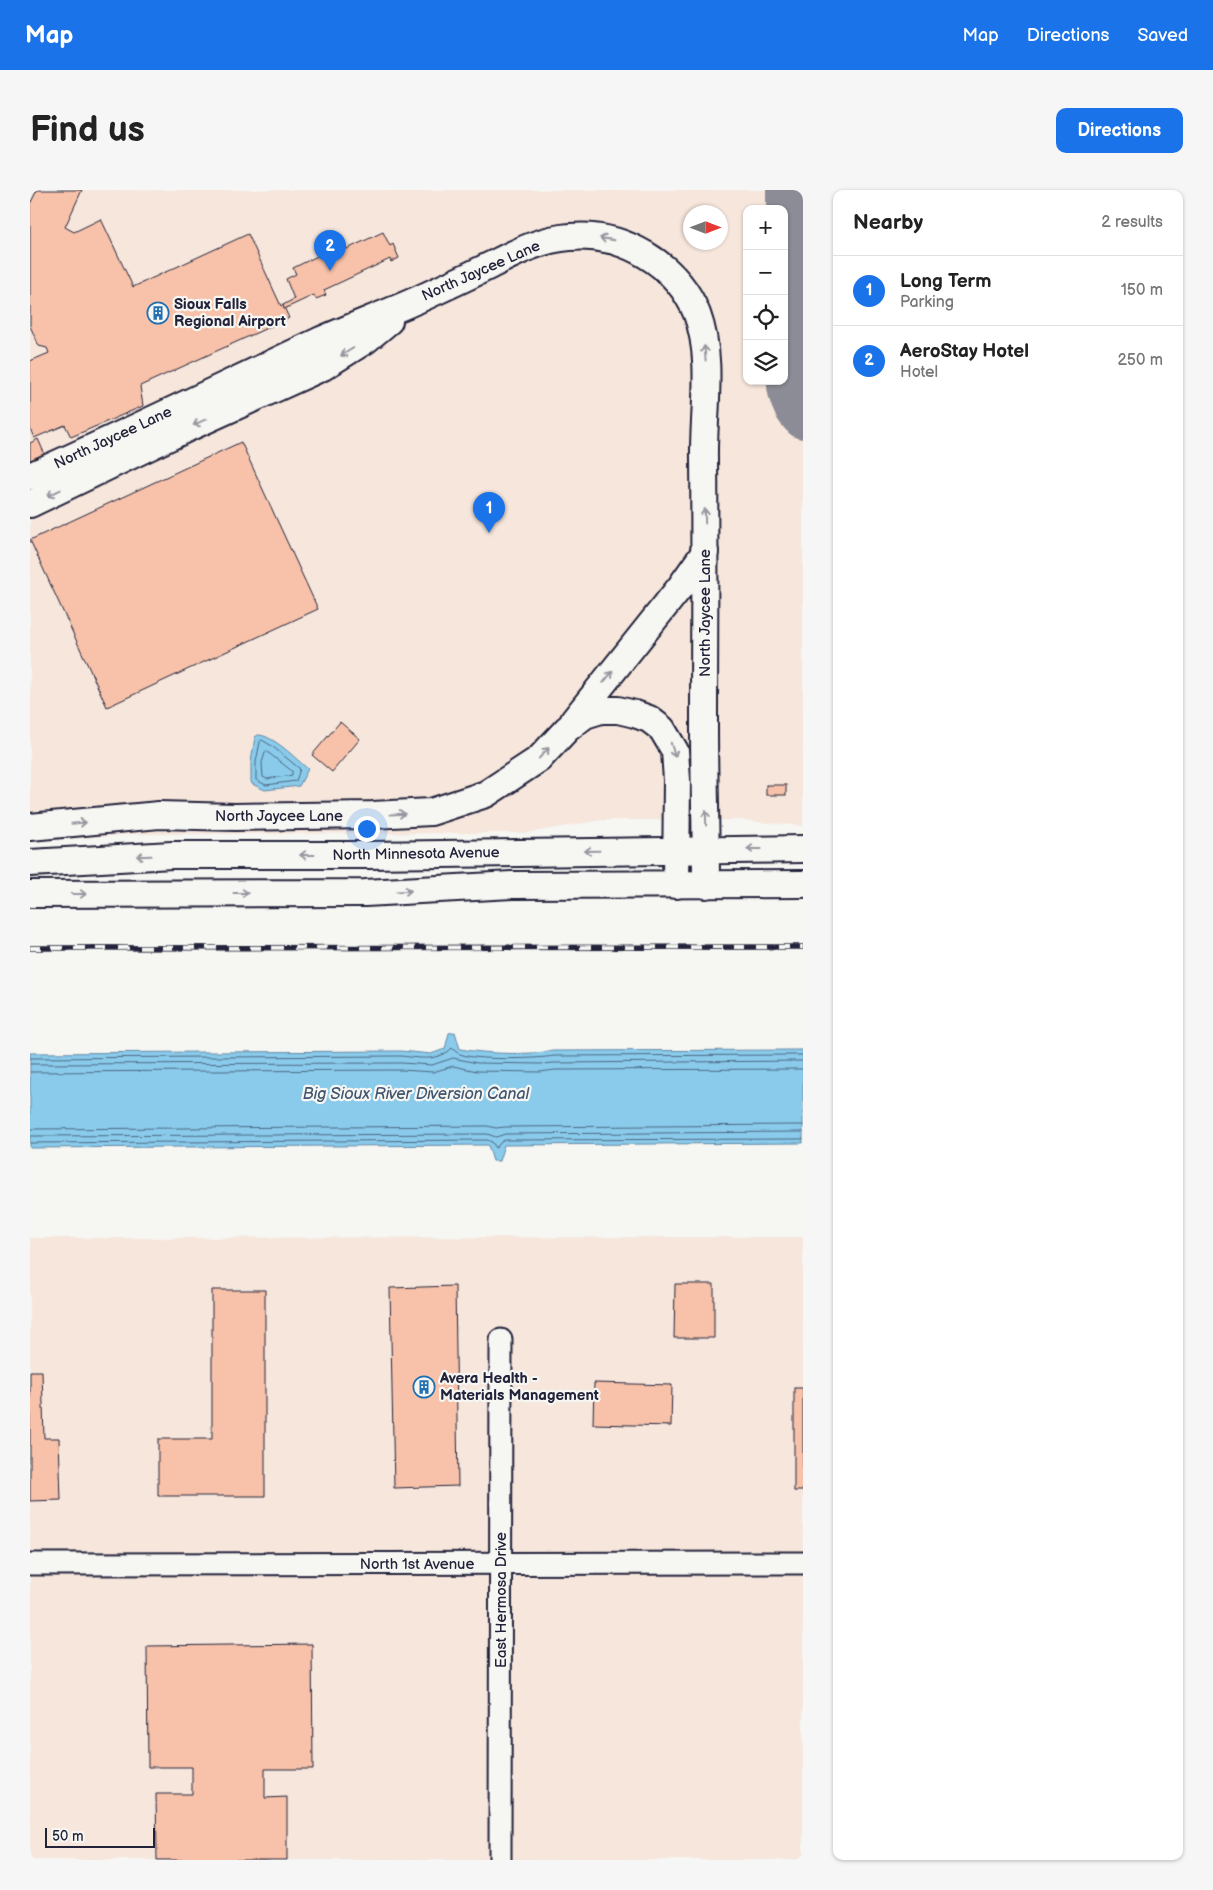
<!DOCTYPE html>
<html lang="en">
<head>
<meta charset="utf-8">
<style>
	body { margin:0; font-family:"Balsamiq Sans",sans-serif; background:#f6f6f6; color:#222 }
	.controls { position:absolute; right:15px; top:15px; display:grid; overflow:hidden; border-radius:10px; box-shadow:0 1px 4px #0004 }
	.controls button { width:45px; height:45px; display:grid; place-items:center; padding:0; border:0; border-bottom:1px solid #e0e0e0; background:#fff; color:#222; font:25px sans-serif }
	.compass { position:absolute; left:653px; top:15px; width:45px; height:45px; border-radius:50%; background:#fff; box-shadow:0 1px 4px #0004; rotate:90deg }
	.scale { position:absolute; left:15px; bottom:12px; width:110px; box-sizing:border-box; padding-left:5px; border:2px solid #22223b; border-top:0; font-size:14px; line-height:18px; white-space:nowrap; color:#22223b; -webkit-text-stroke:4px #f6f6f2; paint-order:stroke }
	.you { position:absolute; left:336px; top:638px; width:18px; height:18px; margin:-12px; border:4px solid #fff; border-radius:50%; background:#1a73e8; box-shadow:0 0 0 8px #1a73e833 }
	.badge { display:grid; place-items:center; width:32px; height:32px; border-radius:50%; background:#1a73e8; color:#fff; font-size:16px; font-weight:700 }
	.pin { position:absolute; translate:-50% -41px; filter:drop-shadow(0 1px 2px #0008) }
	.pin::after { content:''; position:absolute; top:26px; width:18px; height:15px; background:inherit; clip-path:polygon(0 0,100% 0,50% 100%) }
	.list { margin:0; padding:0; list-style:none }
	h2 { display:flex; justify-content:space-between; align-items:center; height:65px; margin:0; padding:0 20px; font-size:21px }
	h2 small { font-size:16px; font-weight:400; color:#767676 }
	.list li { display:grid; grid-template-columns:32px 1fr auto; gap:15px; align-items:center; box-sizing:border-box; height:70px; padding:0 20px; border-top:1px solid #e0e0e0 }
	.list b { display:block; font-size:19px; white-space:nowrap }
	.list p { margin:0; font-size:16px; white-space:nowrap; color:#767676 }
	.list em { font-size:16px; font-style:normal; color:#767676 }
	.icon { flex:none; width:28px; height:28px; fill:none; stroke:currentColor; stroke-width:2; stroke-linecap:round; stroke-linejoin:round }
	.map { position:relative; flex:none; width:773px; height:1670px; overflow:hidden; border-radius:10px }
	header { display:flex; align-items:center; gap:30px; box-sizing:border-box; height:70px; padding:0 25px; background:#1a73e8; color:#fff }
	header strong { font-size:24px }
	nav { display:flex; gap:28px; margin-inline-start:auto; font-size:18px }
	.intro { display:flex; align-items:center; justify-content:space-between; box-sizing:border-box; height:120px; padding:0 30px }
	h1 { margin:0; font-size:35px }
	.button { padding:12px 22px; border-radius:10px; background:#1a73e8; color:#fff; font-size:18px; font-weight:700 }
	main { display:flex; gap:30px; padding:0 30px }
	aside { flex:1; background:#fff; border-radius:10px; box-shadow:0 1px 4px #0004 }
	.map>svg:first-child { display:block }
</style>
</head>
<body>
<header>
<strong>Map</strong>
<nav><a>Map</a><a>Directions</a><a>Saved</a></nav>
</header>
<div class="intro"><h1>Find us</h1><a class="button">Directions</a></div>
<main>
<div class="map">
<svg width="773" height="1670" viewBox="0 0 773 1670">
	<rect width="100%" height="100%" fill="#f6f6f2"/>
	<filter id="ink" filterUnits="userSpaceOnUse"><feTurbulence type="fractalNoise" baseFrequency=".02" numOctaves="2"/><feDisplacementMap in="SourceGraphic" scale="10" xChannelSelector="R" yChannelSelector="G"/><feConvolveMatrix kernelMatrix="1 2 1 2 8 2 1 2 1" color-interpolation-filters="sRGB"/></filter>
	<g filter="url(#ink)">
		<g fill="#f6e6dc" fill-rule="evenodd">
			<path d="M0,0H773V636L709,630H572L497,643L104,644L0,652ZM717,19H754V191H717ZM660,22H690V52H660Z"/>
			<polygon points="773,1047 773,1670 0,1670 0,1048"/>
		</g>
		<g fill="#8acbeb" stroke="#6087a5">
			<path d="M228,545C243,545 266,569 278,579L269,596L235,600L222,594L221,591V572L225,547Z"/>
			<path d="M425,842L430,859C457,864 496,865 523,861L773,860V953L474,955L469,971H463L458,955L0,958V863L371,861L401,864L415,859L419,843Z"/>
		</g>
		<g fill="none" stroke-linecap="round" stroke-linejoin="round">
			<g stroke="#4c6681" stroke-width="1">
				<polygon points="232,550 242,556 270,579 266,591 236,595 226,590 226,572 230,552"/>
				<polygon points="236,561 262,581 262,585 237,589 233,587 232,573"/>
				<path d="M0,868L371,866C391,868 408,872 422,858C424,860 426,862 428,863C440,871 508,869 524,866L773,865"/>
				<polyline points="0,874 371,873 402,875 423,868 447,873 510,874 524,873 773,871"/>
				<polyline points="0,882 371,880 403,882 423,876 447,881 510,882 525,880 773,879"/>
				<polyline points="0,939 457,936 466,938 475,937 773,935"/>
				<polyline points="0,946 457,944 466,947 475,944 773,942"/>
				<polyline points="0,953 457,950 462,952 466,958 471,952 475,950 773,949"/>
			</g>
			<path stroke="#8c8c96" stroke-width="40" d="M756,0L757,196C759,210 763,220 773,229"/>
		</g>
		<g fill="#f7c2a9" stroke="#22223b">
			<polygon points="7,0 52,0 35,37 44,42 71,29 103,97 218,44 251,116 253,115 259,128 110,196 113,216 41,247 35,235 4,248 0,238 0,171 19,163 17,158 9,156 0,136 0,14"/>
			<polygon points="353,42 360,56 363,54 369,68 361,72 360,69 294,100 296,105 286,109 284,105 254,119 253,115 264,109 256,89 266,84 263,78 314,53 317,59"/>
			<polygon points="8,249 16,267 0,274 0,253"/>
			<polygon points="211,252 288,419 77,517 0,350"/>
			<polygon points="310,532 330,549 302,582 282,565"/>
			<rect x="736" y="595" width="20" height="10"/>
			<polygon points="645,1094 684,1094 684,1148 644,1148"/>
			<polygon points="425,1096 428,1296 364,1298 360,1098"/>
			<polygon points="182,1100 235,1100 235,1306 128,1306 128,1249 182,1249"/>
			<polygon points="0,1181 12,1181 14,1248 29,1248 31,1310 0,1311"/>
			<polygon points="564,1193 642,1195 641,1236 563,1234"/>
			<rect x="764" y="1198" width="9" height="103"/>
			<polygon points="282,1454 283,1579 235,1579 235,1608 257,1607 257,1670 127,1670 126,1604 162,1604 162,1577 118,1577 117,1456"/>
		</g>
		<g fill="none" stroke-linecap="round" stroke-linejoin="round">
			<g stroke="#22223b" stroke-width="25">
				<g id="minor">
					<polyline points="0,1374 773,1373"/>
					<polyline points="470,1670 471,1150"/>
				</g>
			</g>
			<g stroke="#22223b" stroke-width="30">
				<g id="major">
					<path d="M0,286C97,243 193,196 289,151C321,137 355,124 387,110C411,99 435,88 459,76C485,63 510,49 540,47C593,42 647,74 667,124C684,170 673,222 674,269C675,358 674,446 674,535C674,588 676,641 676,695"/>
					<polyline points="0,314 158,238 293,177 336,150 359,131"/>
					<polyline points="544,530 651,396 675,362"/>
					<polyline points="0,637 129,625 205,627 342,625 401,622 456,604 509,569 537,539 555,525 571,520 588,520 605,524 619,529 632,539 645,561 647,590 646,695"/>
					<polyline points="0,673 142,665 338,665 773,659"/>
					<polyline points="0,704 335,703 482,695 773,694"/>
				</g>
			</g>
			<use href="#minor" stroke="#f6f6f2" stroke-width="21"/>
			<use href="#major" stroke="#f6f6f2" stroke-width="26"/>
			<g stroke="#22223b" stroke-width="5.5">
				<polyline id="rail" points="0,758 773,757"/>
			</g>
			<use href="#rail" stroke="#f6f6f2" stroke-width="4" stroke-dasharray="11" stroke-linecap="butt"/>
		</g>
		<defs><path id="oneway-shaft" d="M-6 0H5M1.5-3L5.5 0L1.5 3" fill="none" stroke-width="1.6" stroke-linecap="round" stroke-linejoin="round" transform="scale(1.25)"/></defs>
		<g stroke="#9797a0">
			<use href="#oneway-shaft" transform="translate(577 49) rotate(-170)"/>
			<use href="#oneway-shaft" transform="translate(317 162) rotate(148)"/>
			<use href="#oneway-shaft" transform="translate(675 163) rotate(-95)"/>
			<use href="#oneway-shaft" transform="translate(170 232) rotate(155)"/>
			<use href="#oneway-shaft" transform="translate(24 303) rotate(154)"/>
			<use href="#oneway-shaft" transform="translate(675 326) rotate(-91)"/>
			<use href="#oneway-shaft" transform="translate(578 487) rotate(-51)"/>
			<use href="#oneway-shaft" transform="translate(643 560) rotate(73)"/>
			<use href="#oneway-shaft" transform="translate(514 563) rotate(-47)"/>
			<use href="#oneway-shaft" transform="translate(368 624) rotate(-3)"/>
			<use href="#oneway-shaft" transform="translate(676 628) rotate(-91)"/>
			<use href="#oneway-shaft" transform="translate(49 633) rotate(-5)"/>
			<use href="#oneway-shaft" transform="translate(724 659) rotate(180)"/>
			<use href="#oneway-shaft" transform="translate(562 661) rotate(179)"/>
			<use href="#oneway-shaft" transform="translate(277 665) rotate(-180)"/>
			<use href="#oneway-shaft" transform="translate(114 666) rotate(178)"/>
			<use href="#oneway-shaft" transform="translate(374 701) rotate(-3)"/>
			<use href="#oneway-shaft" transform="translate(211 703)"/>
			<use href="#oneway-shaft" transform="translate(49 704)"/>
		</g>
	</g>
	<defs>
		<g id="building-ring" transform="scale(1.125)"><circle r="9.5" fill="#f6f6f2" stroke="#1f6fb2" stroke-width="1.5"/><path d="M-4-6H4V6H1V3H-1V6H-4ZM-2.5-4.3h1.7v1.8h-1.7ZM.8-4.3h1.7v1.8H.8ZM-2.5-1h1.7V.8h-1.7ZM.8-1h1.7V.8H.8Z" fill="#1f6fb2"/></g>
	</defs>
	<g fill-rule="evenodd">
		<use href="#building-ring" x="128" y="123"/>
		<use href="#building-ring" x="394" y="1197"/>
	</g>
	<g text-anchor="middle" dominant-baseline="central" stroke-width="4.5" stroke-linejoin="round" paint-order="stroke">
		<g font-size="15" fill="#22223b" stroke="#f6f6f2">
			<text transform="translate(451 81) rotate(-24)">North Jaycee Lane</text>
			<text transform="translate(83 248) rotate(-25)">North Jaycee Lane</text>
			<text transform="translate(675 423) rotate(-90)">North Jaycee Lane</text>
			<text x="249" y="626">North Jaycee Lane</text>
			<text transform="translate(386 664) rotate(-1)">North Minnesota Avenue</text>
			<text x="387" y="1374">North 1st Avenue</text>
			<text transform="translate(471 1410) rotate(-90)">East Hermosa Drive</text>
		</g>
		<g font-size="15" font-weight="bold" fill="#22223b" stroke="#f6f6f2" text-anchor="start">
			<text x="144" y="114">Sioux Falls<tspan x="144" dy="17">Regional Airport</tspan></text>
			<text x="410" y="1188">Avera Health -<tspan x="410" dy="17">Materials Management</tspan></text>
		</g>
		<g font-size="16" font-style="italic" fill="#415570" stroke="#f6f6f2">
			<text x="386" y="904">Big Sioux River Diversion Canal</text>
		</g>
	</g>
</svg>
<div class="controls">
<button>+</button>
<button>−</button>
<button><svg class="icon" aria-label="locate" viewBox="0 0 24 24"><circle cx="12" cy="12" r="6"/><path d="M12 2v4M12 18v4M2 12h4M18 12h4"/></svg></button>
<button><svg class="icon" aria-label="layers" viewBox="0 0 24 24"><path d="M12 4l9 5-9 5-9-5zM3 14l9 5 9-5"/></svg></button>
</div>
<svg class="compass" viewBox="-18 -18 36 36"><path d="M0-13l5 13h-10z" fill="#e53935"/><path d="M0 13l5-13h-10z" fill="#767676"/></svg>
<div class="scale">50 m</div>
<div class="you"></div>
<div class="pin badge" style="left:459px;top:343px">1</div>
<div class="pin badge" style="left:300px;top:81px">2</div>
</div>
<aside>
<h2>Nearby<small>2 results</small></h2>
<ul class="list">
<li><span class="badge">1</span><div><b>Long Term</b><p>Parking</p></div><em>150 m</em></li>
<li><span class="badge">2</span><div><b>AeroStay Hotel</b><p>Hotel</p></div><em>250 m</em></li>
</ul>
</aside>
</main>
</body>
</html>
